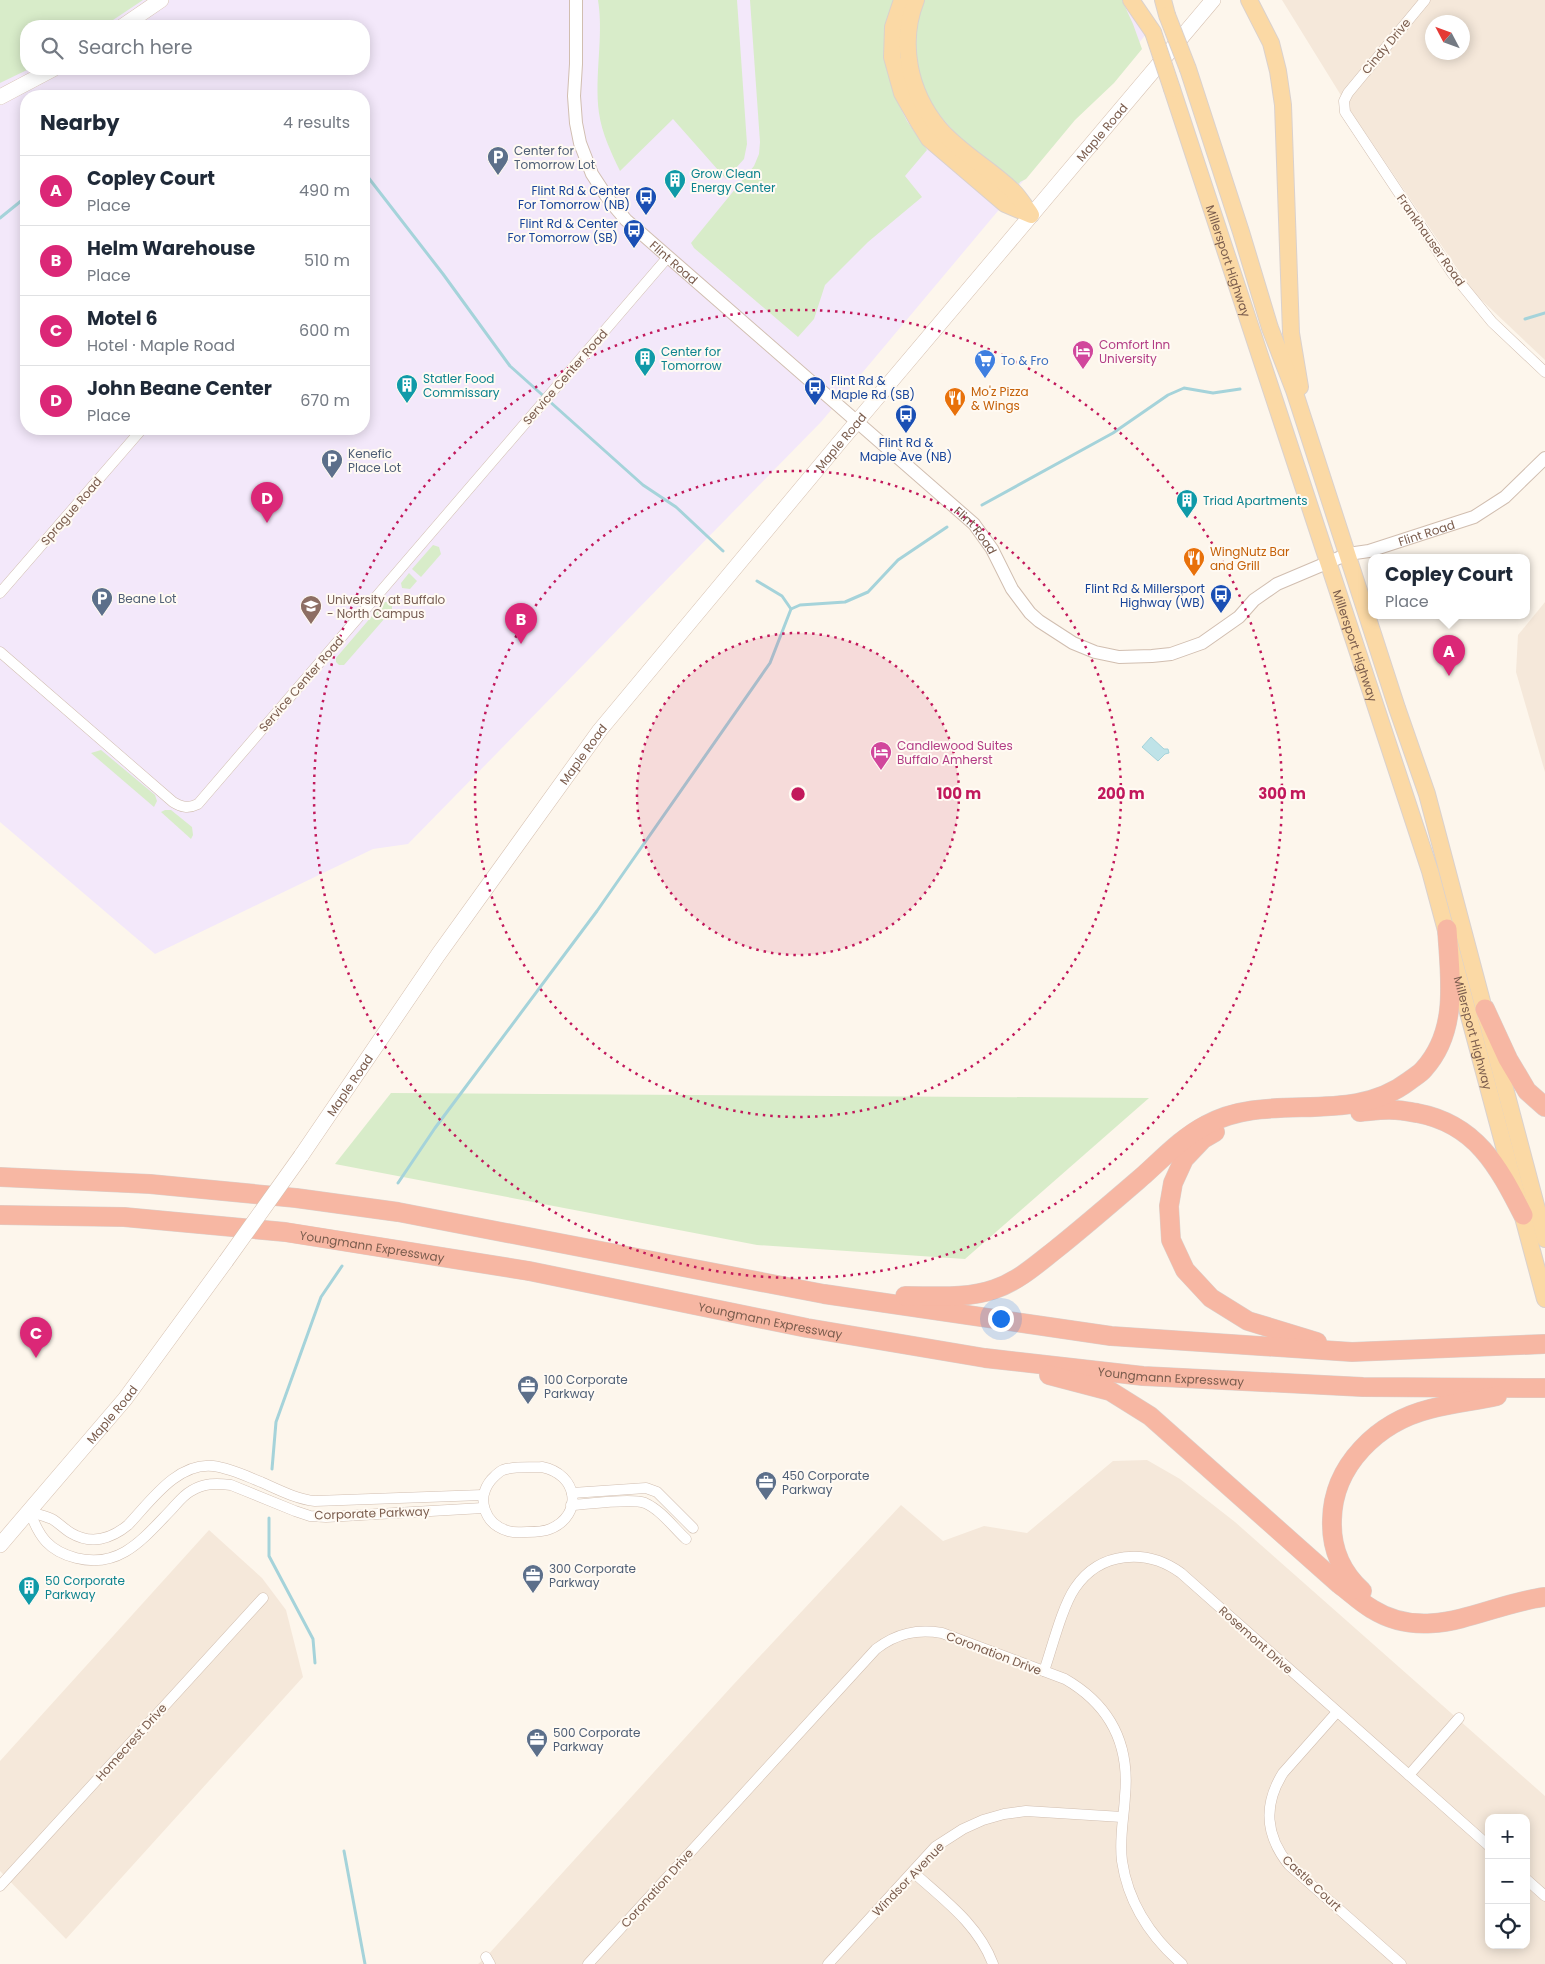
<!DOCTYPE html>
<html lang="en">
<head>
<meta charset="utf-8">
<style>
	body { margin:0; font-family:Poppins,sans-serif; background:#f2f2f3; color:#1f2937 }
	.controls { position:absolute; right:15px; bottom:15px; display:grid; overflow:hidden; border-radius:10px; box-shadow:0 2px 12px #0003 }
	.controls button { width:45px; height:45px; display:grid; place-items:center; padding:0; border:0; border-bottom:1px solid #e0e1e3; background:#fff; color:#1f2937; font:25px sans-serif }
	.compass { position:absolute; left:1425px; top:15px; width:45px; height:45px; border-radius:50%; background:#fff; box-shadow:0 2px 12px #0003; rotate:311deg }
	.you { position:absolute; left:1000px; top:1318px; width:18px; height:18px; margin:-12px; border:4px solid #fff; border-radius:50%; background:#1a73e8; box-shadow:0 0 0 8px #1a73e833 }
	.badge { display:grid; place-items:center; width:32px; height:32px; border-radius:50%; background:#db2777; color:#fff; font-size:16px; font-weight:700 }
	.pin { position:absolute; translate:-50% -41px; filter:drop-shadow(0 1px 2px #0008) }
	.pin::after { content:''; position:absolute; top:26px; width:18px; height:15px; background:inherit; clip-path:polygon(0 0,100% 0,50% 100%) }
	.popup { position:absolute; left:1368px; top:554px; width:162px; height:65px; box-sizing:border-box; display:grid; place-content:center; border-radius:10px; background:#fff; filter:drop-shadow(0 1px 4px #0005); font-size:16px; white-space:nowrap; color:#747a83 }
	.popup b { font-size:19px; color:#1f2937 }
	.popup::after { content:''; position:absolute; left:50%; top:100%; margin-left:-10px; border:10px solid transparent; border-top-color:#fff }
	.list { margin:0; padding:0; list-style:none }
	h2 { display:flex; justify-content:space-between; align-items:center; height:65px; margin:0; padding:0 20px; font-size:21px }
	h2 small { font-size:16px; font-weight:400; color:#747a83 }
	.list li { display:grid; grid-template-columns:32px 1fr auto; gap:15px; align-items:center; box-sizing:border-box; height:70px; padding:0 20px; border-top:1px solid #e0e1e3 }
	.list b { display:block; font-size:19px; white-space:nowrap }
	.list p { margin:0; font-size:16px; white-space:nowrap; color:#747a83 }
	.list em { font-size:16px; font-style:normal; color:#747a83 }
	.icon { flex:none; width:28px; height:28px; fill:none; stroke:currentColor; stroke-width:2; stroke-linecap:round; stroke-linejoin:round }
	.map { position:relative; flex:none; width:1545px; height:1964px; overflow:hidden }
	.search { position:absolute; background:#fff; box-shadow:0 2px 12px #0003; left:20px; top:20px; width:350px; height:55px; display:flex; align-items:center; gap:12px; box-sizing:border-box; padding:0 18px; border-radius:20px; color:#747a83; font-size:19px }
	.panel { position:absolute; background:#fff; box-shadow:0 2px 12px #0003; left:20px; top:90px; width:350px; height:345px; border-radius:20px }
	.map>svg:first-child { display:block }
</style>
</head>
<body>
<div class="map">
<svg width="1545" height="1964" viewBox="0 0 1545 1964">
	<rect width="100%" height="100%" fill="#fdf6ec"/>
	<g fill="#f5e8da" fill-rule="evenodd">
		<path d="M1282,0H1545V360L1473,292L1350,110ZM1432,22H1462V52H1432Z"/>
		<polygon points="1545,602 1545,772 1516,672 1518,635"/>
		<path d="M1147,1460L1180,1479L1235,1522L1545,1796V1964H478L486,1957L733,1685L901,1505L943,1541L984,1526L1027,1533L1113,1461ZM1489,1818H1526V1945H1489Z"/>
		<polygon points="209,1530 262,1578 286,1610 303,1677 66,1939 0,1871 0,1761"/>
	</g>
	<path fill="#f3e8fa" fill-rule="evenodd" d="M0,0H1126L1148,32L821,422L408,844L373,849L155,954L0,822ZM26,26H364V69H26ZM26,96H364V429H26Z"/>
	<g fill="#d8ecc9">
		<polygon points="0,0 143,0 104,26 26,26 26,69 29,69 0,83"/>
		<path d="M598,0H737L747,144L744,159L726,179L673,119L620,171C611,152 602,134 599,113C594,75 604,37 598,0Z"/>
		<polygon points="750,0 896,0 898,103 907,121 927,150 905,176 922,197 868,242 825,285 814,319 798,337 694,248 691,243 754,166 759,154 760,142"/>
		<path d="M924,0H1122L1133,24L1142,49L1114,83L1075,120L1026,179L1020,182L1019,184C1002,175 989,163 974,150C926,108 898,65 924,0Z"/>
		<polygon points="433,545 439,547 441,554 421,577 412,569"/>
		<polygon points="409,573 417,581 410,589 402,588 401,583"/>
		<polygon points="384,602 389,602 392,605 392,610 344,665 339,665 336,662 336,658"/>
		<polygon points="101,750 155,795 157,801 154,807 91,753"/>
		<polygon points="165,810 171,810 192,827 193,835 191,839 161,812"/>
		<polygon points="391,1093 1149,1098 965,1259 757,1245 335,1164"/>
	</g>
	<polygon fill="#bfe3e8" stroke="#a5d3da" points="1151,737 1164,749 1168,749 1169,753 1165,754 1158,761 1142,747"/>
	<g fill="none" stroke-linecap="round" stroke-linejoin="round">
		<g stroke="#a5d3da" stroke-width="3">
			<polyline points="364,172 443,274 510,366 643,485 676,507 723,551"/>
			<polyline points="0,218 26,197"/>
			<polyline points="1525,319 1545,313"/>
			<polyline points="982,505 1113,433 1168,395 1184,388 1213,393 1240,389"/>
			<polyline points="791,609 800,605 845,602 868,592 898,560 947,527"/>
			<polyline points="398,1183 435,1128 597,911 770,663 791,609 782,596 757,581"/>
			<polyline points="272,1469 276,1422 321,1297 342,1266"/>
			<polyline points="269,1518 269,1556 313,1639 315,1663"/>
			<polyline points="344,1851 365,1964"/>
		</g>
		<g stroke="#d1beb0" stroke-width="11">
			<g id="minor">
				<polyline points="1425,0 1348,93 1344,101 1345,112 1452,273 1492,322 1545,372"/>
				<polyline points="0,593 142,429"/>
				<path d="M0,652L173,802C181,807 188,809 198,804L668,257"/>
				<path d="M542,1467C578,1474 584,1515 550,1529C543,1532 535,1532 527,1532C520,1532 514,1533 508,1531C484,1524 476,1498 491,1480C495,1476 498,1472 503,1470C514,1466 530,1468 542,1467Z"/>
				<polyline points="572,1493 646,1488 657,1492 693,1528"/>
				<path d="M571,1505C588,1504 632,1498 645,1503C661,1510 674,1528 686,1539"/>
				<path d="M30,1512C39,1537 49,1551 76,1558C119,1569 142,1540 169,1512C176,1505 182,1496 191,1491C204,1483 216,1483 231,1485L295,1511L310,1516L326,1517L483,1508"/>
				<path d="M30,1512C37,1514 45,1516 52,1519C59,1523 64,1529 71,1533C91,1545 111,1539 128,1525C150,1502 177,1462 213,1466C230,1468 246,1476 261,1482C279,1490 296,1499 315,1501L483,1495"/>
				<path d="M1044,1671C1052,1648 1062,1607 1075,1588C1100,1551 1147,1548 1181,1573L1489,1846"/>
				<path d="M1337,1712L1283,1773C1263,1805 1265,1835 1289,1865L1401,1964"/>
				<polyline points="1409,1775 1459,1718"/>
				<path d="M913,1872C944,1900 978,1924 993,1964"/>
				<polyline points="1526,1879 1545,1896"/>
				<polyline points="0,1886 263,1598"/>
				<polyline points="486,1957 490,1964"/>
				<path d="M588,1964L876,1649C897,1633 917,1629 942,1633L1065,1679C1110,1705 1130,1744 1125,1796C1124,1818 1119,1838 1122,1861C1128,1902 1151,1937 1182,1964"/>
				<polyline points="828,1964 935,1847 963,1829 983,1820 1004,1814 1026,1811 1122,1817"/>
			</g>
		</g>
		<g stroke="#d1beb0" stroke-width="14">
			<g id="tertiary">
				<path id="s1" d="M576,0V64L574,96L576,123L580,143L592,174L609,200L626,220L974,524L992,549L1012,589L1030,613L1039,621L1073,643L1095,652L1119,657L1152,656L1171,654L1202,643L1239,617L1254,600L1277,584L1348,554L1369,551L1474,517L1505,497L1545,458"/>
			</g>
		</g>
		<g stroke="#d6c0b0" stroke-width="16">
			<g id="secondary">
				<polyline points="123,26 161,0"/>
				<polyline points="0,97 53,69"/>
				<path id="s2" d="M301,1156L438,955L600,730L839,443L1213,0"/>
				<path id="s3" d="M0,1545L125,1399L226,1261"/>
			</g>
		</g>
		<g stroke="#dad1cd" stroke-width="18">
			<g id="primary">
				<polyline points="902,0 893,27 892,57 902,93 919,123 929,139 1005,204 1031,215"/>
				<path d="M916,0C899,43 909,92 939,128C960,153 991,169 1014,192C1020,198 1025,207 1030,213"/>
				<polyline points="1131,0 1153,32"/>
				<polyline points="1163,0 1167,15"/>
				<polyline points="1249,0 1271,43 1278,71 1283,105 1291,333 1300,387"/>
				<polyline points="1188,69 1241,232 1270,328 1294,390 1397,708 1427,794 1545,1239"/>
				<path id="s4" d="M1172,89L1430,871L1545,1299"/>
			</g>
		</g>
		<g stroke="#dad1cd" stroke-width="20">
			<g id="motorway">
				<polyline points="1485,1009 1508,1059 1527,1091 1545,1107"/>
				<path d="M1360,1112C1372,1111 1383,1109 1395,1110C1402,1110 1410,1112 1417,1113C1476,1124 1498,1166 1523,1215"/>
				<polyline points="1215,1132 1203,1139 1184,1159 1173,1183 1169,1206 1171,1240 1185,1270 1211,1298 1248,1321 1317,1342"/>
				<polyline points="0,1177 150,1184 296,1198 398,1212 824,1294 1111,1336 1352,1352 1545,1344"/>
				<path id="s5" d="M0,1215L124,1217L285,1232L529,1271L807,1328L985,1358L1143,1376L1363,1387L1545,1388"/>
				<path d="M905,1296C935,1296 967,1299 995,1289C1018,1281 1036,1265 1055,1250C1085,1226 1115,1200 1144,1175C1164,1157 1183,1137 1206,1125C1269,1090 1349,1127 1409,1081C1414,1077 1420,1074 1424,1069C1459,1030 1450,978 1447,929"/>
				<path d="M1049,1375L1110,1391L1150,1416L1339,1584C1350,1592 1360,1602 1372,1609C1430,1645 1486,1604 1545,1597"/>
				<path d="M1362,1591C1341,1572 1331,1548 1332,1520C1333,1465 1378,1422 1430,1409C1452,1403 1475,1401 1497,1396"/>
			</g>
		</g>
		<use href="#minor" stroke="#fff" stroke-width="10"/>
		<use href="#tertiary" stroke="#fff" stroke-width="12"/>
		<use href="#secondary" stroke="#fff" stroke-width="15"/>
		<use href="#primary" stroke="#fbd9a5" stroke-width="16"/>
		<use href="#motorway" stroke="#f7b7a3" stroke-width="19"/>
		<g stroke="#d6c0b0" stroke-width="16" stroke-linecap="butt">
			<polyline id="secondary-bridge" points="226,1261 301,1156"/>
		</g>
		<g stroke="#dad1cd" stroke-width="18" stroke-linecap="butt">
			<g id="primary-bridge">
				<polyline points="1167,15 1188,69"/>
				<polyline points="1153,32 1172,89"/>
			</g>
		</g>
		<use href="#secondary-bridge" stroke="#fff" stroke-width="15"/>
		<use href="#primary-bridge" stroke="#fbd9a5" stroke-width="16"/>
	</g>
	<circle cx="798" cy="794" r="161" fill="#c2185b" fill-opacity=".12"/>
	<g fill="none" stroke="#c2185b" stroke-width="2.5" stroke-dasharray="2.5 5">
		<circle cx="798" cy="794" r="161"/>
		<circle cx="798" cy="794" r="323"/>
		<circle cx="798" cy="794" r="484"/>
	</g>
	<defs>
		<g id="parking-pin" transform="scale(1.125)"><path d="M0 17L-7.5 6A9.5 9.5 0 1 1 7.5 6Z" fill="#5c6f8a" stroke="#fffaf3"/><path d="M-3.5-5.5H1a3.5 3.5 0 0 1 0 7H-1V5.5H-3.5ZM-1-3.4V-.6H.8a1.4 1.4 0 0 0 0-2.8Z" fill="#fff"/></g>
		<g id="building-pin" transform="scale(1.125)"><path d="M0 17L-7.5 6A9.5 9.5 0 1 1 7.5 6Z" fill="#0f9aa8" stroke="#fffaf3"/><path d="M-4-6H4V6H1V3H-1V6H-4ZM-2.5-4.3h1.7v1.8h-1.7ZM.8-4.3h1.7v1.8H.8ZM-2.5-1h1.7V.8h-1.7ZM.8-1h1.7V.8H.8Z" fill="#fff"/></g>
		<g id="bus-pin" transform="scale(1.125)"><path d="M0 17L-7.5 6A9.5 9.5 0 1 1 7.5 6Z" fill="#1a4fb4" stroke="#fffaf3"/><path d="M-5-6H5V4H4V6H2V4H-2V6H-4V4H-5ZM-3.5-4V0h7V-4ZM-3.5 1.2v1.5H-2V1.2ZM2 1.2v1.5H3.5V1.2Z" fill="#fff"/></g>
		<g id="hotel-pin" transform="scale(1.125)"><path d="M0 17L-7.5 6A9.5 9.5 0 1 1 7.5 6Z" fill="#d1479c" stroke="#fffaf3"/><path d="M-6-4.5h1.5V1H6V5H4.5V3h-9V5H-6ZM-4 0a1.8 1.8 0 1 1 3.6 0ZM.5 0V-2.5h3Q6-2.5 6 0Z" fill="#fff"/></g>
		<g id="supermarket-pin" transform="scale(1.125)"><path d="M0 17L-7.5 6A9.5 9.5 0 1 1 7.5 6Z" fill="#3f7fe0" stroke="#fffaf3"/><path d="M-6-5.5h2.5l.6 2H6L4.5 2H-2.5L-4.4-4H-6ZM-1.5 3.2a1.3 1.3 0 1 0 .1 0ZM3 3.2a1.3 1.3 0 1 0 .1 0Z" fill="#fff"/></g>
		<g id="restaurant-pin" transform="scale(1.125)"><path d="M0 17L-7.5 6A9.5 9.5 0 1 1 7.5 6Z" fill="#e8710a" stroke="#fffaf3"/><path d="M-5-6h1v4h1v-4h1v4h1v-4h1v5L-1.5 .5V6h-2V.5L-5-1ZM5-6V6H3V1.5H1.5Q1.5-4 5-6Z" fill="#fff"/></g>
		<g id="university-pin" transform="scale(1.125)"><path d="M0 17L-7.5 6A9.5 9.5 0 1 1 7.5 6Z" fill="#8d6e63" stroke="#fffaf3"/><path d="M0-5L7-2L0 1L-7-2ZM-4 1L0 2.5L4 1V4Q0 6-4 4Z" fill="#fff"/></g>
		<g id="office-pin" transform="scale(1.125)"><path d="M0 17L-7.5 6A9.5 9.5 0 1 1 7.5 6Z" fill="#5c6f8a" stroke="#fffaf3"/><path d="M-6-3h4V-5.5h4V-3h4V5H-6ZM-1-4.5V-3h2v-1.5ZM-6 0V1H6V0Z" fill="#fff"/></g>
	</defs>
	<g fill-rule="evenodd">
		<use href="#parking-pin" x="498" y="157"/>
		<use href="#building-pin" x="675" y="180"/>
		<use href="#bus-pin" x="646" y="197"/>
		<use href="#bus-pin" x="634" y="230"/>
		<use href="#hotel-pin" x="1083" y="351"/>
		<use href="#building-pin" x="645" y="358"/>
		<use href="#supermarket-pin" x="985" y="360"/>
		<use href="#building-pin" x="407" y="385"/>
		<use href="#bus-pin" x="815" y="387"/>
		<use href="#restaurant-pin" x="955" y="398"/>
		<use href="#bus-pin" x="906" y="415"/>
		<use href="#parking-pin" x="332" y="460"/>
		<use href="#building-pin" x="1187" y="500"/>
		<use href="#restaurant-pin" x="1194" y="558"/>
		<use href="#bus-pin" x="1221" y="595"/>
		<use href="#parking-pin" x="102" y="598"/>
		<use href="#university-pin" x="311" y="606"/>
		<use href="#hotel-pin" x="881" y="752"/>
		<use href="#office-pin" x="528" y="1386"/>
		<use href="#office-pin" x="766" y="1482"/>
		<use href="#office-pin" x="533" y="1575"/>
		<use href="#building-pin" x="29" y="1587"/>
		<use href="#office-pin" x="537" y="1739"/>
	</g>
	<g text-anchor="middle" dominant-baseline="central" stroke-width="4" stroke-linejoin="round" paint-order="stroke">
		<g font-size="12" fill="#7a5c4d" stroke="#fffaf3">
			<text transform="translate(1386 46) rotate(-50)">Cindy Drive</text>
			<text stroke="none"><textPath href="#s2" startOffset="1301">Maple Road</textPath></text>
			<text transform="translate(1431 240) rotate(55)">Frankhauser Road</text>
			<text stroke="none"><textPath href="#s4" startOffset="181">Millersport Highway</textPath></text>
			<text stroke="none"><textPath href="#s1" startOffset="298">Flint Road</textPath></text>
			<text transform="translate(565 377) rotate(-49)">Service Center Road</text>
			<text stroke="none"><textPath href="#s2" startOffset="896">Maple Road</textPath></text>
			<text transform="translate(71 511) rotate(-49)">Sprague Road</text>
			<text stroke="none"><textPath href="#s1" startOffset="702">Flint Road</textPath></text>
			<text stroke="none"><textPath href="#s1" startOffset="1242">Flint Road</textPath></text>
			<text stroke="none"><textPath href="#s4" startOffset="586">Millersport Highway</textPath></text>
			<text transform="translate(301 684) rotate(-49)">Service Center Road</text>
			<text stroke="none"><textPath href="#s2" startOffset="491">Maple Road</textPath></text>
			<text stroke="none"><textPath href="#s4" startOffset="991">Millersport Highway</textPath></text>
			<text stroke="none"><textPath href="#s2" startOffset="86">Maple Road</textPath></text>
			<text stroke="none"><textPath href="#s5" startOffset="374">Youngmann Expressway</textPath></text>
			<text stroke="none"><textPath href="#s5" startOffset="779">Youngmann Expressway</textPath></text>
			<text stroke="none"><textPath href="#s5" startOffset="1184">Youngmann Expressway</textPath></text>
			<text stroke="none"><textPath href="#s3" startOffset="172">Maple Road</textPath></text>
			<text transform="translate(372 1513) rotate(-2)">Corporate Parkway</text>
			<text transform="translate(1256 1640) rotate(42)">Rosemont Drive</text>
			<text transform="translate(994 1653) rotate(21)">Coronation Drive</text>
			<text transform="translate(131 1742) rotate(-48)">Homecrest Drive</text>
			<text transform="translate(908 1879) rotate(-46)">Windsor Avenue</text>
			<text transform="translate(1312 1883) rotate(43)">Castle Court</text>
			<text transform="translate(657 1888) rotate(-48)">Coronation Drive</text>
		</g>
		<g font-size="12" fill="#4e5e75" stroke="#fffaf3" text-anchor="start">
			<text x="514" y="150">Center for<tspan x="514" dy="14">Tomorrow Lot</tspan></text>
			<text x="348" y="453">Kenefic<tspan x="348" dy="14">Place Lot</tspan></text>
			<text x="118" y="598">Beane Lot</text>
			<text x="544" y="1379">100 Corporate<tspan x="544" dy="14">Parkway</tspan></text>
			<text x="782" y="1475">450 Corporate<tspan x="782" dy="14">Parkway</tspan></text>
			<text x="549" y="1568">300 Corporate<tspan x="549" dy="14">Parkway</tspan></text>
			<text x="553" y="1732">500 Corporate<tspan x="553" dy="14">Parkway</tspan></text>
		</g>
		<g font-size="12" fill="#0d838f" stroke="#fffaf3" text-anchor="start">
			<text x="691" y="173">Grow Clean<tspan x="691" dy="14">Energy Center</tspan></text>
			<text x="661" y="351">Center for<tspan x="661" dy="14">Tomorrow</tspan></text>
			<text x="423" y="378">Statler Food<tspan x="423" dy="14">Commissary</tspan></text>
			<text x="1203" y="500">Triad Apartments</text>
			<text x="45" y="1580">50 Corporate<tspan x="45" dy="14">Parkway</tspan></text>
		</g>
		<g font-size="12" fill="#164399" stroke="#fffaf3" text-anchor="end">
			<text x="630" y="190">Flint Rd &amp; Center<tspan x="630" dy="14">For Tomorrow (NB)</tspan></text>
			<text x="618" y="223">Flint Rd &amp; Center<tspan x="618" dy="14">For Tomorrow (SB)</tspan></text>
			<text x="831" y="380" text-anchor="start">Flint Rd &amp;<tspan x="831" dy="14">Maple Rd (SB)</tspan></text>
			<text x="906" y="442" text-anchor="middle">Flint Rd &amp;<tspan x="906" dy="14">Maple Ave (NB)</tspan></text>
			<text x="1205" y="588">Flint Rd &amp; Millersport<tspan x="1205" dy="14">Highway (WB)</tspan></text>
		</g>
		<g font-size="12" fill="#b23c85" stroke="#fffaf3" text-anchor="start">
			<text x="1099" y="344">Comfort Inn<tspan x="1099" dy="14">University</tspan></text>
			<text x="897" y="745">Candlewood Suites<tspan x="897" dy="14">Buffalo Amherst</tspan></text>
		</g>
		<g font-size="12" fill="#366cbe" stroke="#fffaf3" text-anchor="start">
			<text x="1001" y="360">To &amp; Fro</text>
		</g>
		<g font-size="12" fill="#c56008" stroke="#fffaf3" text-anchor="start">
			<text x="971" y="391">Mo'z Pizza<tspan x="971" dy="14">&amp; Wings</tspan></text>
			<text x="1210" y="551">WingNutz Bar<tspan x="1210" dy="14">and Grill</tspan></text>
		</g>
		<g font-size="12" fill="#785e54" stroke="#fffaf3" text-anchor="start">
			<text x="327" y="599">University at Buffalo<tspan x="327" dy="14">- North Campus</tspan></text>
		</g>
	</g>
	<circle cx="798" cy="794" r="8" fill="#c2185b" stroke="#fffaf3" stroke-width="2.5"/>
	<g font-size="15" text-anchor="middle" font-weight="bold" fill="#c2185b" stroke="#fffaf3" stroke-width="4" stroke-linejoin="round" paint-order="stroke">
		<text x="959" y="799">100 m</text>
		<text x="1121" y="799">200 m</text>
		<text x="1282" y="799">300 m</text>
	</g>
</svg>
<div class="controls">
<button>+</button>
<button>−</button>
<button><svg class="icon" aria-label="locate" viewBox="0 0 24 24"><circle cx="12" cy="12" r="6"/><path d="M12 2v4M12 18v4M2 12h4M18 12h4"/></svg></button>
</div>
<svg class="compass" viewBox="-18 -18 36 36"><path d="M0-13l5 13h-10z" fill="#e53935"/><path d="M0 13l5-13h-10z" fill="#747a83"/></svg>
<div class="you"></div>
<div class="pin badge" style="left:1449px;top:676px">A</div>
<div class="popup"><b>Copley Court</b>Place</div>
<div class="pin badge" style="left:521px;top:644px">B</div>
<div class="pin badge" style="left:36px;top:1358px">C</div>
<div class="pin badge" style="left:267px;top:523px">D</div>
<div class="search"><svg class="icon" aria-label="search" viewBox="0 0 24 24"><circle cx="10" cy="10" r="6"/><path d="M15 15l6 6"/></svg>Search here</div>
<section class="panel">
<h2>Nearby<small>4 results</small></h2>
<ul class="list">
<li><span class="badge">A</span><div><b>Copley Court</b><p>Place</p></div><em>490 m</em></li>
<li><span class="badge">B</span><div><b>Helm Warehouse</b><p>Place</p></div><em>510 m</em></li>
<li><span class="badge">C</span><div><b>Motel 6</b><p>Hotel · Maple Road</p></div><em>600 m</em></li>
<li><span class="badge">D</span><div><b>John Beane Center</b><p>Place</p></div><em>670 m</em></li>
</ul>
</section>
</div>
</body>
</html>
